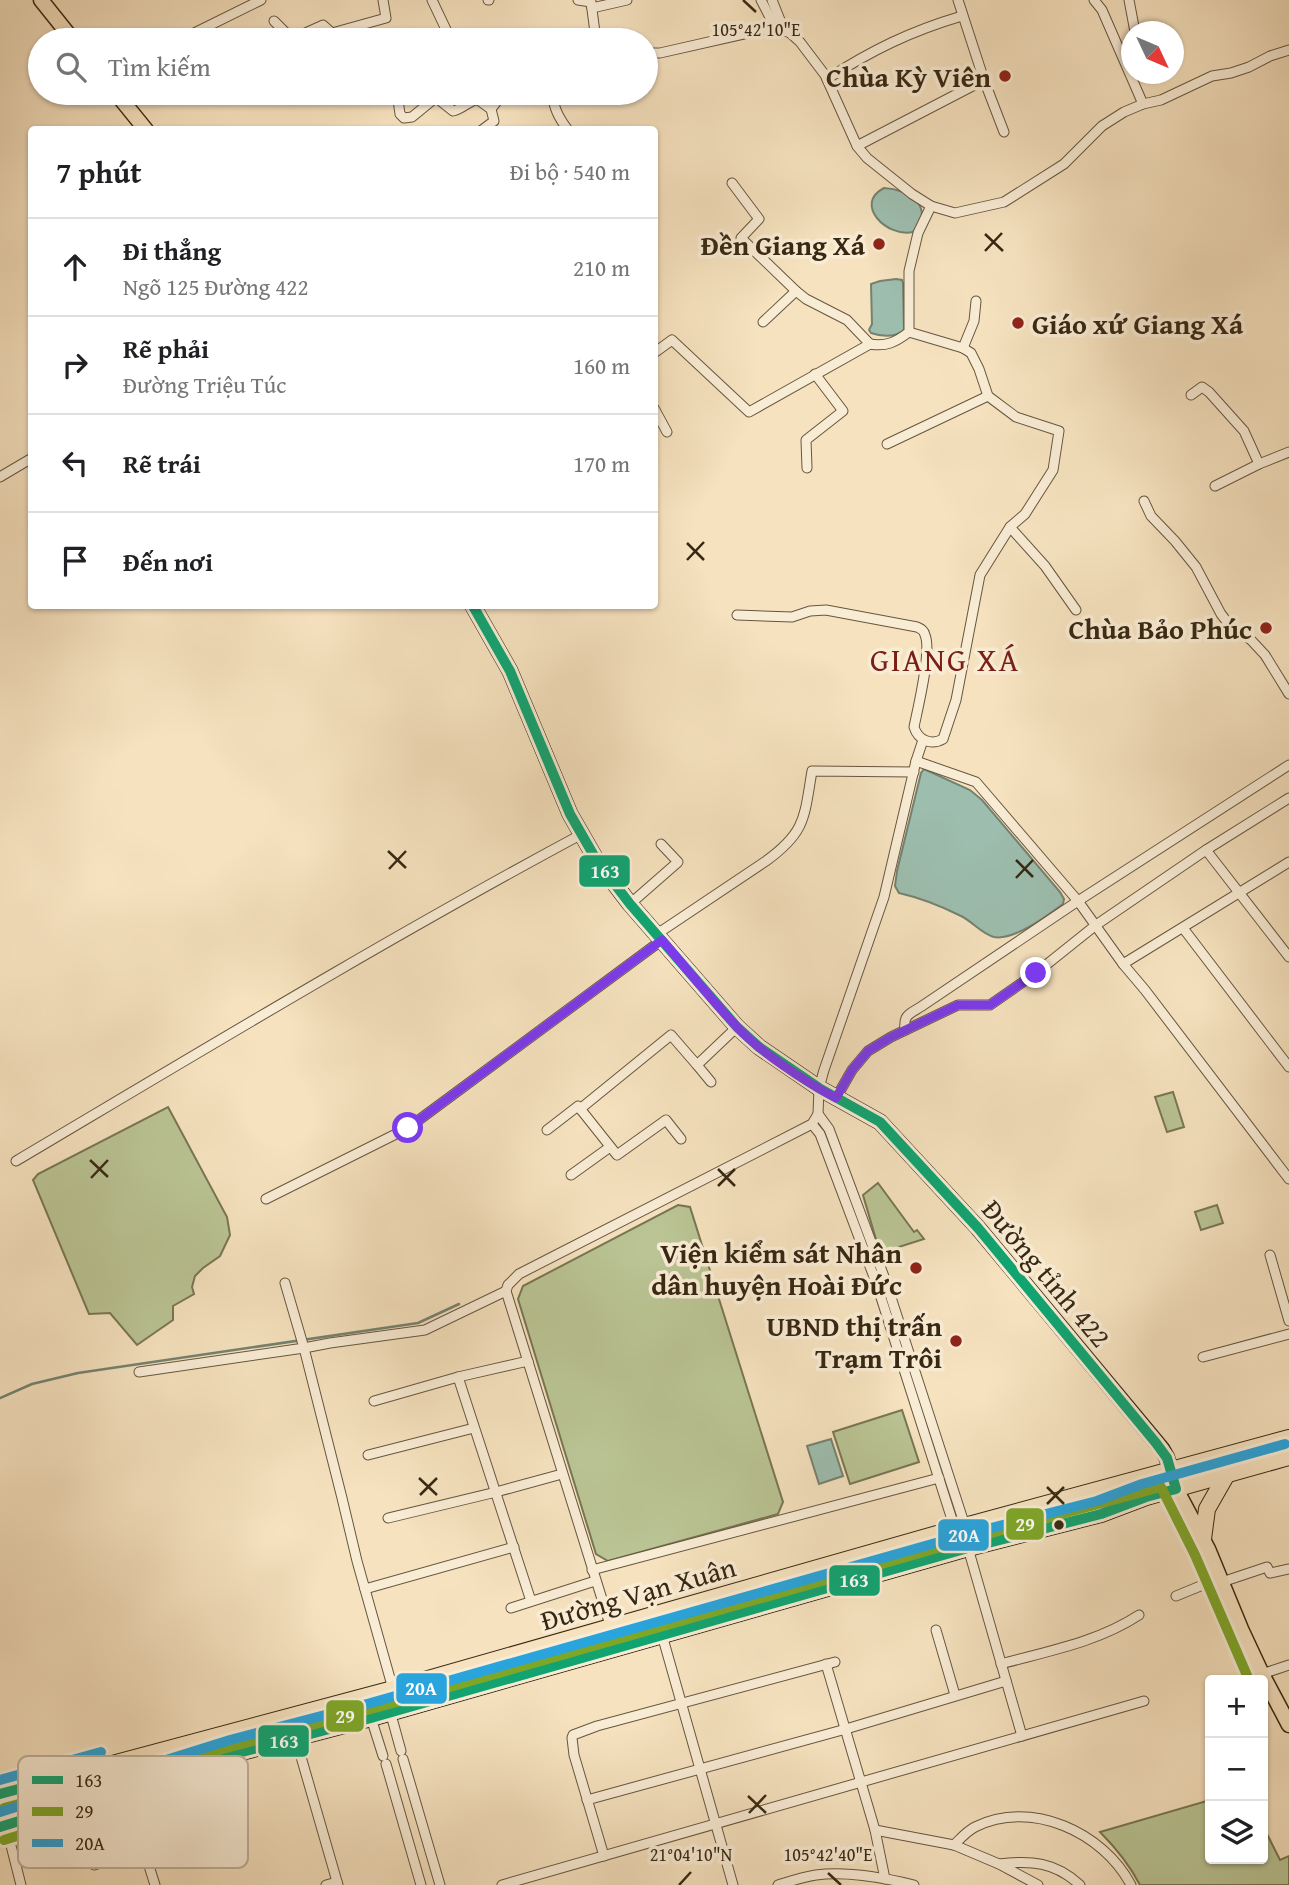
<!DOCTYPE html>
<html lang="vi">
<head>
<meta charset="utf-8">
<style>
	body { margin:0; font-family:"Gentium Book Plus",serif; background:#f2f2f2; color:#202124 }
	.controls { position:absolute; right:21px; bottom:21px; display:grid; overflow:hidden; border-radius:7px; box-shadow:0 2px 5px #0004 }
	.controls button { width:63px; height:63px; display:grid; place-items:center; padding:0; border:0; border-bottom:2px solid #e0e0e0; background:#fff; color:#202124; font:35px sans-serif }
	.compass { position:absolute; left:1121px; top:21px; width:63px; height:63px; border-radius:50%; background:#fff; box-shadow:0 2px 5px #0004; rotate:134deg }
	.stop { position:absolute; width:21px; height:21px; margin:-16px; border:5px solid #7c3aed; border-radius:50%; background:#fff }
	.stop.end { background:#7c3aed; border-color:#fff; box-shadow:0 2px 7px #0008 }
	.list { margin:0; padding:0; list-style:none }
	h2 { display:flex; justify-content:space-between; align-items:center; height:91px; margin:0; padding:0 28px; font-size:30px }
	h2 small { font-size:23px; font-weight:400; color:#757577 }
	.list li { display:grid; grid-template-columns:46px 1fr auto; gap:21px; align-items:center; box-sizing:border-box; height:98px; padding:0 28px; border-top:2px solid #e0e0e0 }
	.list b { display:block; font-size:26px; white-space:nowrap }
	.list p { margin:0; font-size:23px; white-space:nowrap; color:#757577 }
	.list em { font-size:23px; font-style:normal; color:#757577 }
	.icon { flex:none; width:38px; height:38px; fill:none; stroke:currentColor; stroke-width:2; stroke-linecap:round; stroke-linejoin:round }
	.map { position:relative; flex:none; width:1289px; height:1885px; overflow:hidden }
	.search { position:absolute; background:#fff; box-shadow:0 2px 5px #0004; left:28px; top:28px; width:630px; height:77px; display:flex; align-items:center; gap:18px; box-sizing:border-box; padding:0 24px; border-radius:38px; color:#757577; font-size:26px }
	.panel { position:absolute; background:#fff; box-shadow:0 2px 5px #0004; left:28px; top:126px; width:630px; height:483px; border-radius:7px }
	.map>svg:first-child { display:block }
</style>
</head>
<body>
<div class="map">
<svg width="1289" height="1885" viewBox="0 0 1289 1885">
	<rect width="100%" height="100%" fill="#f6e2bf"/>
	<filter id="stains"><feTurbulence type="fractalNoise" baseFrequency=".00286" numOctaves="4"/><feColorMatrix values="0 0 0 0 .2 0 0 0 0 .09 0 0 0 0 .02 0 0 0 .5 -.17"/></filter>
	<radialGradient id="worn" r=".72"><stop offset=".6" stop-color="#630" stop-opacity="0"/><stop offset="1" stop-color="#630" stop-opacity=".3"/></radialGradient>
	<g fill="#bac494" stroke="#787654" stroke-width="2">
		<polygon points="1173,1092 1184,1127 1167,1132 1155,1097"/>
		<polygon points="168,1107 227,1217 230,1235 220,1256 203,1268 195,1276 192,1287 194,1294 173,1306 173,1320 137,1345 110,1313 89,1314 33,1180 38,1174"/>
		<polygon points="878,1183 914,1232 917,1230 924,1239 880,1253 863,1195"/>
		<polygon points="678,1205 690,1207 783,1502 778,1514 608,1561 596,1554 518,1299 523,1286"/>
		<polygon points="1217,1205 1223,1223 1201,1230 1195,1212"/>
		<polygon points="902,1410 919,1462 850,1484 833,1432"/>
		<path d="M1210,1800V1859H1263V1826L1280,1860L1289,1856V1885H1140C1129,1864 1117,1849 1100,1832Z"/>
	</g>
	<g fill="#9dbeaf" stroke="#748271" stroke-width="2">
		<path d="M884,188C909,189 936,207 913,232C887,238 853,204 884,188Z"/>
		<path d="M896,279L902,280L903,283L904,330C894,338 883,337 871,333L869,330L872,324L871,284L880,281Z"/>
		<path d="M924,769L970,790L982,800L1060,892L1064,899L1063,904C1048,915 1014,941 994,937C982,934 973,922 961,916C941,906 921,898 899,893L895,886L897,871L921,773Z"/>
		<polygon points="831,1439 843,1476 819,1484 807,1446"/>
	</g>
	<g fill="none" stroke-linecap="round" stroke-linejoin="round">
		<polyline stroke="#748271" stroke-width="2.5" points="0,1398 32,1384 78,1373 418,1323 459,1304"/>
		<g stroke="#67563e" stroke-width="11">
			<g id="minor">
				<polyline points="432,0 451,40"/>
				<polyline points="488,0 489,0"/>
				<polyline points="578,0 591,2 596,40"/>
				<polyline points="761,0 775,27 790,33 800,42 825,75 857,146 867,158 912,194 931,206 955,213 1004,202 1064,164 1102,126 1124,112 1143,104 1161,100 1212,76 1231,73 1249,67 1270,56 1289,50"/>
				<polyline points="772,0 780,20 789,32"/>
				<polyline points="958,0 984,80 1004,132"/>
				<polyline points="1094,0 1102,10 1143,104"/>
				<polyline points="1129,0 1135,32"/>
				<polyline points="592,8 627,0"/>
				<polyline points="274,21 292,39 323,25 332,33 386,18 383,0"/>
				<polyline points="180,40 261,0"/>
				<polyline points="646,53 660,53 775,27"/>
				<path d="M827,79C872,50 911,31 962,16"/>
				<path d="M397,93L400,114L404,118L412,117L434,99H438L453,111C462,109 468,102 477,99L491,109"/>
				<path d="M552,93C554,108 558,117 568,130"/>
				<polyline points="482,130 494,121 491,109 498,100 512,93"/>
				<polyline points="857,146 984,80"/>
				<polyline points="732,183 759,219 741,238 796,291 806,299 847,320 870,344"/>
				<polyline points="763,322 796,291"/>
				<polyline points="963,348 974,321 976,301"/>
				<path d="M654,353L672,340L749,412L870,344C886,347 896,342 909,332V271L918,233L931,206"/>
				<polyline points="1191,395 1202,387 1209,392 1244,431 1259,464"/>
				<polyline points="654,408 667,432"/>
				<polyline points="887,444 988,396"/>
				<polyline points="807,468 806,440 843,411 815,374"/>
				<polyline points="0,477 32,458"/>
				<polyline points="1215,486 1259,464 1289,452"/>
				<polyline points="1144,501 1151,516 1175,541 1196,567 1221,614 1228,623 1251,640 1265,655 1289,694"/>
				<polyline points="1010,527 1045,566 1076,610"/>
				<path d="M737,615L792,617L810,611L826,610L917,627C921,629 924,630 925,635C932,651 918,707 914,727C918,740 931,746 943,739L956,700L980,575L1010,527L1025,514L1053,470L1059,431L1016,417L988,396L979,369L971,353L963,348L909,332"/>
				<polyline points="916,761 976,782 1078,901 1123,964 1145,990 1289,1179"/>
				<polyline points="1206,850 1289,957"/>
				<polyline points="630,904 678,862 661,844"/>
				<polyline points="1183,928 1289,1067"/>
				<path d="M657,934L766,861C806,832 804,818 812,771L914,772"/>
				<polyline points="1123,964 1289,862"/>
				<path d="M905,1030C903,1014 910,1014 922,1006L1078,901L1289,765"/>
				<polyline points="697,1065 711,1082"/>
				<polyline points="836,1098 852,1070 868,1051 891,1037 958,1005 990,1005 1036,973 1096,925 1206,850 1289,798"/>
				<polyline points="580,1109 671,1035 697,1065 737,1027"/>
				<polyline points="818,1114 829,1129 886,1282 965,1526"/>
				<polyline points="812,1124 820,1134 877,1285 955,1529"/>
				<polyline points="547,1130 578,1106 617,1155 666,1120 681,1139"/>
				<path d="M16,1161C203,1050 390,937 582,834"/>
				<polyline points="571,1175 610,1147"/>
				<polyline points="266,1199 408,1128 662,940"/>
				<polyline points="1270,1255 1289,1321"/>
				<polyline points="1203,1357 1289,1334"/>
				<polyline points="139,1372 304,1348 285,1283"/>
				<polyline points="458,1377 531,1601"/>
				<polyline points="374,1401 458,1377 528,1361"/>
				<polyline points="368,1455 474,1428"/>
				<polyline points="388,1518 496,1492 562,1474"/>
				<polyline points="968,1548 1022,1736"/>
				<polyline points="592,1570 939,1478"/>
				<polyline points="1222,1582 1267,1567 1270,1573 1289,1569"/>
				<polyline points="365,1589 514,1547"/>
				<polyline points="1176,1596 1220,1578"/>
				<polyline points="511,1608 595,1581"/>
				<polyline points="611,1628 506,1291 508,1285 519,1274 812,1124 818,1114 819,1088 824,1070 884,897 916,761 923,740"/>
				<polyline points="936,1630 955,1695"/>
				<polyline points="662,1635 733,1885"/>
				<polyline points="826,1664 875,1830 885,1879"/>
				<path d="M1001,1664C1048,1651 1098,1642 1139,1615"/>
				<polyline points="1262,1674 1289,1665"/>
				<polyline points="393,1689 357,1561 342,1498 304,1348 330,1343 425,1330 506,1291"/>
				<polyline points="390,1711 401,1751"/>
				<polyline points="371,1718 383,1756"/>
				<polyline points="295,1736 338,1885"/>
				<polyline points="403,1759 440,1885"/>
				<polyline points="386,1764 421,1885"/>
				<polyline points="587,1800 846,1729 1006,1681"/>
				<polyline points="0,1810 6,1826 21,1885"/>
				<polyline points="875,1830 954,1845 999,1864 1038,1885"/>
				<path d="M954,1845C961,1838 967,1831 975,1827C1031,1799 1103,1832 1131,1885"/>
				<polyline points="144,1850 155,1885"/>
				<polyline points="604,1856 574,1755 572,1738 573,1735 597,1726 835,1662"/>
				<path d="M999,1864C1031,1860 1055,1862 1080,1885"/>
				<polyline points="94,1865 188,1837 171,1774"/>
				<polyline points="326,1885 337,1882"/>
				<polyline points="502,1885 1144,1701"/>
				<path d="M778,1885C791,1881 803,1877 816,1875C846,1871 885,1878 914,1885"/>
			</g>
		</g>
		<g stroke="#372813" stroke-width="17">
			<g id="primary">
				<polyline points="41,0 73,40"/>
				<polyline points="116,93 146,130"/>
				<polyline points="473,606 510,671 570,814 597,861 630,904 737,1027 759,1047 819,1088 880,1122 978,1228 1162,1449 1167,1458 1176,1489 1208,1549 1241,1629 1262,1674 1289,1725"/>
			</g>
		</g>
		<g stroke="#372813" stroke-width="18">
			<g id="trunk">
				<polyline points="1203,1539 1207,1509 1227,1474"/>
				<polyline points="0,1794 393,1689 965,1526 1289,1438"/>
				<polyline points="0,1827 234,1754 371,1718 968,1548 1101,1514 1146,1497 1289,1457"/>
			</g>
		</g>
		<use href="#minor" stroke="#f9ecd5" stroke-width="9"/>
		<use href="#primary" stroke="#f6e2bf" stroke-width="14"/>
		<use href="#trunk" stroke="#f6e2bf" stroke-width="16"/>
		<g stroke="#f9ecd5" stroke-width="16">
			<g id="bus-1">
				<polyline points="0,1794 105,1766"/>
				<polyline points="0,1827 234,1754 371,1718 968,1548 1101,1514 1146,1497 1176,1489 1167,1458 1156,1443 978,1228 880,1122 819,1088 759,1047 737,1027 630,904 597,861 570,814 510,671 473,606"/>
			</g>
		</g>
		<g stroke="#f9ecd5" stroke-width="16">
			<g id="bus-2">
				<polyline points="4,1808 397,1702 969,1539 1161,1487 1195,1555 1249,1680"/>
				<polyline points="4,1840 116,1805"/>
			</g>
		</g>
		<g stroke="#f9ecd5" stroke-width="16">
			<g id="bus-3">
				<polyline points="0,1780 101,1752"/>
				<polyline points="0,1812 230,1740 367,1704 964,1535 1097,1501 1142,1484 1285,1444"/>
			</g>
		</g>
		<use href="#bus-1" stroke="#11a471" stroke-width="10"/>
		<use href="#bus-2" stroke="#7ea728" stroke-width="10"/>
		<use href="#bus-3" stroke="#29a4dc" stroke-width="10"/>
	</g>
	<g fill="none" stroke-linecap="round" stroke-linejoin="round">
		<path stroke="#7c3aed" stroke-width="9" d="M408,1128L662,940C687,969 710,998 736,1026C759,1051 805,1082 836,1098L852,1070L868,1051L891,1037L958,1005H990L1036,973"/>
	</g>
	<path fill="none" stroke="#372813" stroke-width="2.5" d="M743,0L756,12M985,234L1003,251M985,251L1002,233M687,543L704,560M687,560L704,542M388,851L406,868M1016,860L1033,877M389,869L406,851M1016,878L1033,860M90,1160L108,1177M718,1169L735,1186M91,1178L108,1160M718,1186L735,1169M419,1478L437,1495M1047,1487L1064,1504M420,1495L437,1478M1047,1504L1064,1487M748,1796L766,1813M749,1813L766,1795M828,1873L841,1885M679,1885L691,1872"/>
	<g fill="#8f2418" stroke="#f9ecd5" stroke-width="2.5">
		<circle cx="1005" cy="76" r="7"/>
		<circle cx="879" cy="244" r="7"/>
		<circle cx="1018" cy="323" r="7"/>
		<circle cx="1266" cy="628" r="7"/>
		<circle cx="916" cy="1268" r="7"/>
		<circle cx="956" cy="1341" r="7"/>
	</g>
	<circle fill="#372813" stroke="#f9ecd5" stroke-width="2.5" cx="1059" cy="1525" r="6"/>
	<g text-anchor="middle" dominant-baseline="central" stroke-width="7" stroke-linejoin="round" paint-order="stroke">
		<g font-size="28" font-weight="bold" fill="#372813" stroke="#f9ecd5" text-anchor="end">
			<text x="991" y="76">Chùa Kỳ Viên</text>
			<text x="865" y="244">Đền Giang Xá</text>
			<text x="1032" y="323" text-anchor="start">Giáo xứ Giang Xá</text>
			<text x="1252" y="628">Chùa Bảo Phúc</text>
			<text x="902" y="1252">Viện kiểm sát Nhân<tspan x="902" dy="32">dân huyện Hoài Đức</tspan></text>
			<text x="942" y="1325">UBND thị trấn<tspan x="942" dy="32">Trạm Trôi</tspan></text>
		</g>
		<g font-size="28" fill="#372813" stroke="#f9ecd5">
			<text transform="translate(1047 1273) rotate(50)">Đường tỉnh 422</text>
			<text transform="translate(638 1593) rotate(-16)">Đường Vạn Xuân</text>
		</g>
		<g font-size="32" letter-spacing="2" fill="#7a1f14" stroke="#f9ecd5">
			<text x="945" y="659">GIANG XÁ</text>
		</g>
	</g>
	<rect x="18" y="1756" width="230" height="112" rx="10" fill="#f9ecd5" stroke="#bfb19b" stroke-width="2"/>
	<rect x="32" y="1776" width="31" height="8" fill="#11a471"/>
	<rect x="32" y="1807" width="31" height="9" fill="#7ea728"/>
	<rect x="32" y="1839" width="31" height="8" fill="#29a4dc"/>
	<g font-size="19" fill="#372813">
		<text x="75" y="1787">163</text>
		<text x="75" y="1818">29</text>
		<text x="75" y="1850">20A</text>
	</g>
	<g font-size="18" text-anchor="middle" fill="#372813" stroke="#f9ecd5" stroke-width="7" stroke-linejoin="round" paint-order="stroke">
		<text x="756" y="36">105°42'10"E</text>
		<text x="691" y="1861">21°04'10"N</text>
		<text x="828" y="1861">105°42'40"E</text>
	</g>
	<g stroke="#f9ecd5" stroke-width="2.5">
		<rect x="578" y="854" width="53" height="34" rx="7" fill="#11a471"/>
		<rect x="1005" y="1507" width="40" height="34" rx="7" fill="#7ea728"/>
		<rect x="937" y="1518" width="53" height="34" rx="7" fill="#29a4dc"/>
		<rect x="828" y="1564" width="53" height="33" rx="7" fill="#11a471"/>
		<rect x="395" y="1672" width="53" height="33" rx="7" fill="#29a4dc"/>
		<rect x="325" y="1699" width="40" height="34" rx="7" fill="#7ea728"/>
		<rect x="257" y="1724" width="53" height="34" rx="7" fill="#11a471"/>
	</g>
	<g font-size="19" text-anchor="middle" font-weight="bold" fill="#fff">
		<text x="605" y="878">163</text>
		<text x="1025" y="1531">29</text>
		<text x="964" y="1542">20A</text>
		<text x="854" y="1587">163</text>
		<text x="421" y="1695">20A</text>
		<text x="345" y="1723">29</text>
		<text x="284" y="1748">163</text>
	</g>
	<rect width="100%" height="100%" filter="url(#stains)"/>
	<rect width="100%" height="100%" fill="url(#worn)"/>
</svg>
<div class="controls">
<button>+</button>
<button>−</button>
<button><svg class="icon" aria-label="layers" viewBox="0 0 24 24"><path d="M12 4l9 5-9 5-9-5zM3 14l9 5 9-5"/></svg></button>
</div>
<svg class="compass" viewBox="-18 -18 36 36"><path d="M0-13l5 13h-10z" fill="#e53935"/><path d="M0 13l5-13h-10z" fill="#757577"/></svg>
<div class="stop" style="left:408px;top:1128px"></div>
<div class="stop end" style="left:1036px;top:973px"></div>
<div class="search"><svg class="icon" aria-label="search" viewBox="0 0 24 24"><circle cx="10" cy="10" r="6"/><path d="M15 15l6 6"/></svg>Tìm kiếm</div>
<section class="panel">
<h2>7 phút<small>Đi bộ · 540 m</small></h2>
<ul class="list">
<li><svg class="icon" aria-label="ahead" viewBox="0 0 24 24"><path d="M12 20V5M6 11l6-6 6 6"/></svg><div><b>Đi thẳng</b><p>Ngõ 125 Đường 422</p></div><em>210 m</em></li>
<li><svg class="icon" aria-label="right" viewBox="0 0 24 24"><path d="M7 20v-9h11M14 6l5 5-5 5"/></svg><div><b>Rẽ phải</b><p>Đường Triệu Túc</p></div><em>160 m</em></li>
<li><svg class="icon" aria-label="left" viewBox="0 0 24 24"><path d="M17 20v-9H6M10 6l-5 5 5 5"/></svg><div><b>Rẽ trái</b></div><em>170 m</em></li>
<li><svg class="icon" aria-label="arrive" viewBox="0 0 24 24"><path d="M6 21V4h12l-3 4 3 4H6"/></svg><div><b>Đến nơi</b></div></li>
</ul>
</section>
</div>
</body>
</html>
